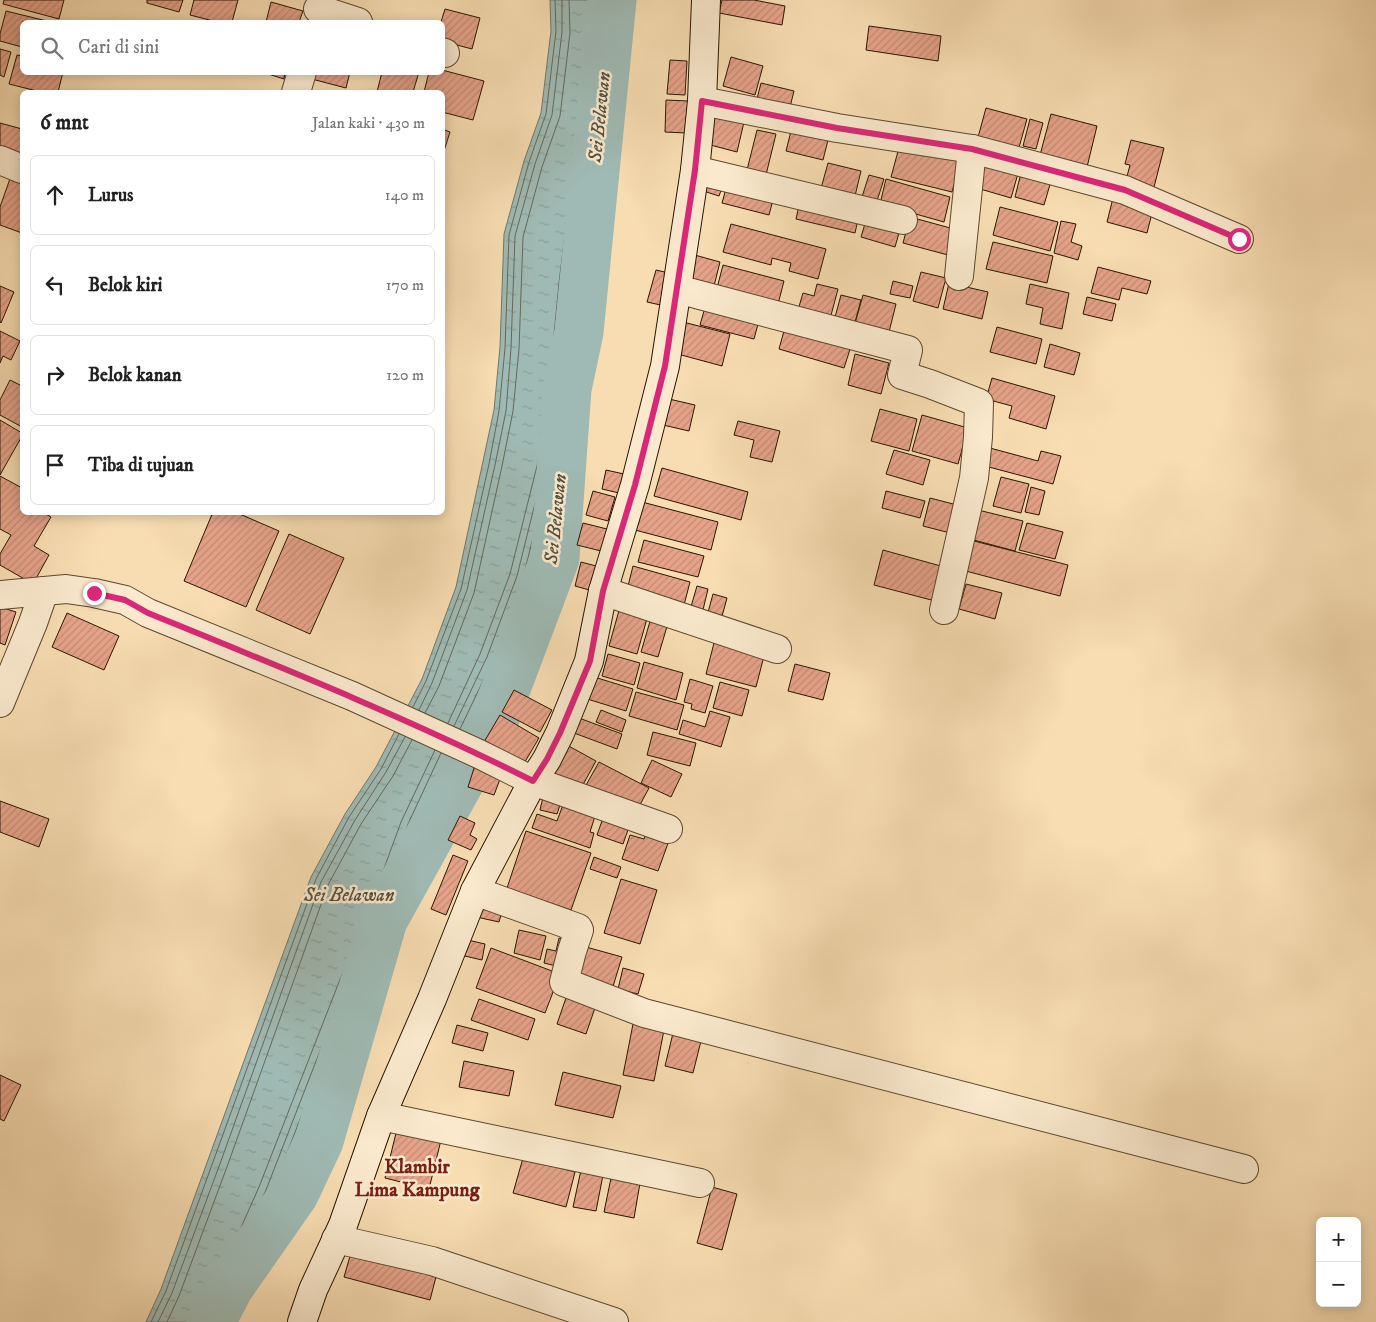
<!DOCTYPE html>
<html lang="id">
<head>
<meta charset="utf-8">
<style>
	body { margin:0; font-family:"IM FELL DW Pica",serif; background:#f6f6f6; color:#222 }
	.controls { position:absolute; right:15px; bottom:15px; display:grid; overflow:hidden; border-radius:8px; box-shadow:0 2px 12px #0003 }
	.controls button { width:45px; height:45px; display:grid; place-items:center; padding:0; border:0; border-bottom:1px solid #e0e0e0; background:#fff; color:#222; font:25px sans-serif }
	.stop { position:absolute; width:15px; height:15px; margin:-11px; border:4px solid #db2777; border-radius:50%; background:#fff }
	.stop.end { background:#db2777; border-color:#fff; box-shadow:0 1px 5px #0008 }
	.list { margin:0; padding:0; list-style:none }
	h2 { display:flex; justify-content:space-between; align-items:center; height:65px; margin:0; padding:0 20px; font-size:21px }
	h2 small { font-size:16px; font-weight:400; color:#767676 }
	.list li { display:grid; grid-template-columns:32px 1fr auto; gap:15px; align-items:center; box-sizing:border-box; height:80px; margin:0 10px 10px; padding:0 10px; border:1px solid #e0e0e0; border-radius:8px }
	.list b { display:block; font-size:19px; white-space:nowrap }
	.list em { font-size:16px; font-style:normal; color:#767676 }
	.icon { flex:none; width:28px; height:28px; fill:none; stroke:currentColor; stroke-width:2; stroke-linecap:round; stroke-linejoin:round }
	.map { position:relative; flex:none; width:1376px; height:1322px; overflow:hidden }
	.search { position:absolute; background:#fff; box-shadow:0 2px 12px #0003; left:20px; top:20px; width:425px; height:55px; display:flex; align-items:center; gap:12px; box-sizing:border-box; padding:0 18px; border-radius:8px; color:#767676; font-size:19px }
	.panel { position:absolute; background:#fff; box-shadow:0 2px 12px #0003; left:20px; top:90px; width:425px; height:425px; border-radius:8px }
	.map>svg:first-child { display:block }
</style>
</head>
<body>
<div class="map">
<svg width="1376" height="1322" viewBox="0 0 1376 1322">
	<defs>
		<pattern id="water-ripples" width="26" height="14" patternUnits="userSpaceOnUse" patternTransform="scale(1.25)"><rect width="26" height="14" fill="#9fbab4"/><path d="M2 4q2-2 4 0t4 0M15 11q2-2 4 0t4 0" fill="none" stroke="#899f99"/></pattern>
		<pattern id="building-hatch" width="6" height="6" patternUnits="userSpaceOnUse" patternTransform="scale(1.25)"><rect width="6" height="6" fill="#e6a38a"/><path d="M-1 1l2-2M0 6l6-6M5 7l2-2" fill="none" stroke="#c58b75"/></pattern>
	</defs>
	<rect width="100%" height="100%" fill="#f8ddb2"/>
	<filter id="stains"><feTurbulence type="fractalNoise" baseFrequency=".004" numOctaves="4"/><feColorMatrix values="0 0 0 0 .2 0 0 0 0 .09 0 0 0 0 .02 0 0 0 .5 -.17"/></filter>
	<radialGradient id="worn" r=".72"><stop offset=".6" stop-color="#630" stop-opacity="0"/><stop offset="1" stop-color="#630" stop-opacity=".3"/></radialGradient>
	<polygon fill="url(#water-ripples)" stroke="#70786d" points="550,0 628,0 612,59 599,123 591,171 578,285 562,441 528,580 498,662 418,829 388,911 356,989 277,1194 219,1322 146,1322 161,1289 311,877 345,814 376,767 422,679 456,587 494,410 500,347 504,234 524,161 541,113 551,31"/>
	<g fill="none" stroke-linecap="round" stroke-linejoin="round">
		<g stroke="#64685b" stroke-width="1">
			<polyline points="413,707 426,681 461,589 489,464 499,411 505,348 509,235 529,162 546,114 556,31 555,0"/>
			<polyline points="419,710 432,683 467,590 495,465 506,411 511,348 515,236 535,164 552,115 562,32 562,0"/>
			<polyline points="425,713 439,686 474,593 502,466 513,411 519,349 523,237 542,167 560,116 570,33 569,0"/>
			<polyline points="448,723 480,654 510,574 544,438 559,283 573,168 580,119 594,55 609,0"/>
			<polyline points="454,726 487,657 517,576 551,439 566,284 580,169 588,121 602,57 616,0"/>
			<polyline points="460,729 493,660 523,578 557,440 573,284 586,170 594,122 608,58 623,0"/>
			<polyline points="151,1322 166,1291 316,879 349,817 381,769 399,734"/>
			<polyline points="158,1322 172,1293 221,1161 321,882 355,820 386,772 405,737"/>
			<polyline points="167,1322 179,1296 228,1164 328,885 361,824 393,776 412,740"/>
			<polyline points="201,1322 203,1313 259,1187 339,982 371,904 401,822 435,750"/>
			<polyline points="209,1322 210,1316 266,1190 346,984 378,907 408,824 441,753"/>
			<polyline points="215,1322 272,1192 351,987 383,909 413,827 447,756"/>
		</g>
		<polyline stroke="#9fbab4" stroke-width="49" points="211,1322 229,1287 294,1194 319,1141 383,920 494,720 555,558 567,389 579,332 612,0"/>
	</g>
	<g fill="url(#building-hatch)" stroke="#291502">
		<polygon points="4,0 64,0 59,19 3,4"/>
		<polygon points="147,0 183,0 179,12 147,3"/>
		<polygon points="194,0 238,0 232,22 217,22 190,15"/>
		<polygon points="722,0 754,0 785,6 782,25 719,13"/>
		<polygon points="271,2 303,11 299,22 266,22"/>
		<polygon points="445,9 480,18 472,49 442,41 442,22 441,22"/>
		<polygon points="6,11 51,22 22,22 22,47 0,41 0,34"/>
		<polygon points="869,26 941,36 938,61 866,50"/>
		<polygon points="0,49 11,52 4,77 0,75"/>
		<polygon points="17,55 22,56 22,72 63,72 58,92 41,92 9,84"/>
		<polygon points="731,57 763,66 755,95 723,86"/>
		<polygon points="670,60 687,61 685,95 667,94"/>
		<polygon points="442,70 484,81 473,120 442,112 442,92 424,92 429,72 442,72"/>
		<polygon points="262,72 285,72 284,79"/>
		<polygon points="310,72 350,72 346,88 308,78"/>
		<polygon points="382,72 419,72 413,92 377,92"/>
		<polygon points="761,83 794,91 789,111 756,103"/>
		<polygon points="666,100 688,101 686,133 665,132"/>
		<polygon points="986,108 1027,119 1018,151 977,141"/>
		<polygon points="707,112 744,122 737,152 699,142"/>
		<polygon points="1051,114 1097,126 1087,167 1040,155"/>
		<polygon points="1030,119 1043,123 1036,149 1023,146"/>
		<polygon points="0,123 22,129 22,157 0,150"/>
		<polygon points="793,123 830,132 823,160 786,151"/>
		<polygon points="442,129 450,132 442,157"/>
		<polygon points="757,130 776,134 765,179 746,174"/>
		<polygon points="1131,140 1164,148 1153,191 1125,184 1130,165 1125,164"/>
		<polygon points="900,144 961,159 952,192 891,177"/>
		<polygon points="978,158 1019,170 1011,198 970,186"/>
		<polygon points="828,163 861,171 854,200 820,192"/>
		<polygon points="12,173 22,176 22,233 0,225 0,207"/>
		<polygon points="1021,173 1051,181 1044,205 1015,197"/>
		<polygon points="869,175 884,179 876,204 861,200"/>
		<polygon points="698,177 723,185 719,196 694,188"/>
		<polygon points="886,179 950,197 944,222 880,204"/>
		<polygon points="727,185 774,196 769,215 722,203"/>
		<polygon points="1114,194 1154,205 1147,233 1107,222"/>
		<polygon points="800,201 859,215 855,233 796,219"/>
		<polygon points="1000,207 1058,222 1050,251 993,235"/>
		<polygon points="867,217 901,226 895,247 861,237"/>
		<polygon points="910,217 954,229 948,255 903,243"/>
		<polygon points="1061,221 1076,224 1071,242 1082,246 1078,260 1054,253"/>
		<polygon points="731,224 826,249 818,279 789,271 791,263 772,258 771,265 723,252"/>
		<polygon points="993,242 1053,256 1047,283 986,269"/>
		<polygon points="691,254 720,262 713,290 684,282"/>
		<polygon points="723,265 784,281 777,308 716,292"/>
		<polygon points="1098,267 1151,281 1147,294 1122,288 1119,300 1091,293"/>
		<polygon points="656,270 673,274 665,306 647,302"/>
		<polygon points="921,272 946,278 938,308 913,301"/>
		<polygon points="893,281 913,286 910,298 890,294"/>
		<polygon points="949,283 988,292 982,319 943,309"/>
		<polygon points="817,284 838,289 830,319 798,310 803,293 814,296"/>
		<polygon points="1030,284 1069,293 1062,329 1040,324 1043,308 1026,304"/>
		<polygon points="0,286 14,292 1,323 0,322"/>
		<polygon points="841,295 861,300 854,326 834,321"/>
		<polygon points="863,295 896,304 888,336 854,327"/>
		<polygon points="1087,297 1116,304 1112,321 1083,314"/>
		<polygon points="706,304 758,324 754,339 700,325"/>
		<polygon points="787,320 853,340 844,368 779,349"/>
		<polygon points="683,322 730,334 722,366 674,353"/>
		<polygon points="997,327 1042,339 1036,364 990,352"/>
		<polygon points="0,331 20,341 11,360 3,356 0,363"/>
		<polygon points="1050,344 1080,353 1074,375 1044,367"/>
		<polygon points="855,354 889,363 881,394 848,385"/>
		<polygon points="992,378 1055,396 1046,429 1009,418 1012,406 986,399"/>
		<polygon points="10,380 22,386 22,427 0,415 0,400"/>
		<polygon points="669,399 695,405 689,431 663,425"/>
		<polygon points="880,409 917,419 909,451 871,441"/>
		<polygon points="922,415 968,428 958,464 912,451"/>
		<polygon points="0,420 22,433 22,436 0,475"/>
		<polygon points="738,421 780,431 772,462 750,457 754,440 734,435"/>
		<polygon points="990,448 1038,461 1041,451 1061,456 1053,484 985,466"/>
		<polygon points="894,450 930,460 923,485 886,474"/>
		<polygon points="662,468 748,492 741,520 654,496"/>
		<polygon points="606,470 624,474 619,493 602,489"/>
		<polygon points="0,476 22,488 22,512 42,512 51,517 34,546 49,555 33,584 0,565 0,554 11,535 0,529"/>
		<polygon points="1001,477 1029,484 1021,513 993,506"/>
		<polygon points="1031,487 1045,491 1039,515 1025,512"/>
		<polygon points="593,491 615,497 608,521 586,515"/>
		<polygon points="886,491 925,501 920,518 882,508"/>
		<polygon points="930,498 961,506 954,534 923,526"/>
		<polygon points="642,502 718,522 711,550 635,530"/>
		<polygon points="978,510 1023,521 1015,551 970,539"/>
		<polygon points="213,512 235,512 279,531 246,607 184,581"/>
		<polygon points="583,523 607,529 601,551 577,545"/>
		<polygon points="1027,523 1063,532 1055,559 1019,550"/>
		<polygon points="289,534 344,558 310,634 256,610"/>
		<polygon points="644,540 704,556 698,577 638,562"/>
		<polygon points="970,540 1068,565 1060,596 962,570"/>
		<polygon points="883,550 948,568 939,602 874,585"/>
		<polygon points="581,562 600,567 593,591 575,586"/>
		<polygon points="633,566 690,582 684,605 627,590"/>
		<polygon points="966,584 1002,593 995,619 959,609"/>
		<polygon points="697,586 708,589 702,614 690,610"/>
		<polygon points="713,594 727,598 721,620 707,616"/>
		<polygon points="0,607 16,612 5,645 0,643"/>
		<polygon points="620,607 648,615 637,654 609,646"/>
		<polygon points="67,613 119,636 104,670 52,647"/>
		<polygon points="651,618 668,623 658,657 641,652"/>
		<polygon points="714,643 764,656 756,687 706,674"/>
		<polygon points="608,654 640,663 634,685 602,676"/>
		<polygon points="644,662 683,673 676,700 637,688"/>
		<polygon points="795,664 830,673 823,700 788,691"/>
		<polygon points="591,676 633,689 626,711 584,698"/>
		<polygon points="690,679 713,686 705,713 691,709 692,704 684,702"/>
		<polygon points="720,682 749,690 742,716 713,708"/>
		<polygon points="514,690 552,710 540,732 502,712"/>
		<polygon points="636,692 684,705 677,730 629,716"/>
		<polygon points="601,710 626,720 622,732 596,722"/>
		<polygon points="710,711 730,717 721,747 679,734 683,720 705,727"/>
		<polygon points="500,715 539,738 523,765 484,742"/>
		<polygon points="579,718 622,734 617,749 574,733"/>
		<polygon points="653,732 696,743 690,766 647,755"/>
		<polygon points="565,744 596,761 580,790 549,773"/>
		<polygon points="652,760 682,774 671,797 641,783"/>
		<polygon points="476,762 503,771 494,795 468,787"/>
		<polygon points="599,762 649,788 635,814 585,787"/>
		<polygon points="543,797 561,802 557,814 540,810"/>
		<polygon points="0,801 49,819 39,847 0,832"/>
		<polygon points="564,802 596,813 590,832 594,833 590,848 532,828 537,814 557,821"/>
		<polygon points="460,816 475,823 470,835 477,839 471,850 448,840"/>
		<polygon points="603,818 629,827 623,844 597,835"/>
		<polygon points="648,827 671,835 658,871 622,859 630,835 644,839"/>
		<polygon points="526,831 591,853 571,910 507,888"/>
		<polygon points="453,855 468,861 446,915 431,909"/>
		<polygon points="594,857 621,867 617,878 590,869"/>
		<polygon points="621,879 657,890 640,944 604,933"/>
		<polygon points="476,897 504,904 499,922 472,916"/>
		<polygon points="519,930 546,936 540,960 514,953"/>
		<polygon points="459,938 485,944 482,960 456,954"/>
		<polygon points="559,938 571,941 564,968 544,963 547,949 556,951"/>
		<polygon points="579,945 622,957 611,993 569,980"/>
		<polygon points="491,948 560,974 545,1013 476,988"/>
		<polygon points="623,968 644,974 638,994 618,989"/>
		<polygon points="568,992 597,1002 586,1034 557,1024"/>
		<polygon points="479,999 535,1019 528,1040 471,1020"/>
		<polygon points="634,1019 665,1025 654,1081 623,1075"/>
		<polygon points="457,1025 488,1033 483,1051 452,1043"/>
		<polygon points="674,1029 702,1037 693,1073 665,1066"/>
		<polygon points="464,1061 514,1071 509,1096 459,1087"/>
		<polygon points="563,1072 621,1086 613,1118 555,1105"/>
		<polygon points="0,1075 21,1085 4,1121 0,1119"/>
		<polygon points="398,1125 442,1136 429,1189 385,1178"/>
		<polygon points="523,1158 575,1172 566,1207 513,1193"/>
		<polygon points="581,1170 603,1175 596,1211 573,1207"/>
		<polygon points="611,1178 640,1183 634,1218 604,1212"/>
		<polygon points="712,1187 737,1194 722,1250 697,1243"/>
		<polygon points="353,1246 438,1269 430,1300 344,1277"/>
	</g>
	<g fill="none" stroke-linecap="round" stroke-linejoin="round">
		<g stroke="#5d472e" stroke-width="30">
			<g id="street">
				<polyline points="318,9 358,22"/>
				<polyline points="442,52 445,53"/>
				<polyline points="296,92 302,72"/>
				<polyline points="702,101 837,128 972,149 1125,190 1239,239"/>
				<polyline points="0,160 22,169"/>
				<polyline points="695,170 903,220"/>
				<polyline points="959,276 972,149"/>
				<polyline points="677,289 908,350 902,375 930,384 979,403 978,437 974,478 944,610"/>
				<polyline points="603,591 777,649"/>
				<polyline points="0,595 66,589 94,593 125,600 148,613 352,696 479,754 533,781 668,829"/>
				<polyline points="0,703 33,623 44,591"/>
				<polyline points="475,891 578,928 579,930 572,951 564,982 644,1013 1244,1169"/>
				<polyline points="381,1116 700,1183"/>
				<polyline points="336,1239 432,1261 614,1322"/>
			</g>
		</g>
		<g stroke="#291502" stroke-width="30">
			<polyline id="secondary" points="302,1322 313,1290 343,1225 381,1116 432,999 475,891 533,781 547,759 560,733 589,661 603,591 635,485 665,366 695,170 702,101 706,0"/>
		</g>
		<use href="#street" stroke="#fae9cd" stroke-width="28"/>
		<use href="#secondary" stroke="#fae9cd" stroke-width="28"/>
	</g>
	<g fill="none" stroke-linecap="round" stroke-linejoin="round">
		<path stroke="#db2777" stroke-width="6" d="M94,593L125,600L148,613C278,666 408,718 533,781L547,759L560,733L590,661L603,591L635,485L665,366L695,170L702,101L837,128L972,149L1125,190L1239,239"/>
	</g>
	<g text-anchor="middle" dominant-baseline="central" stroke-width="5" stroke-linejoin="round" paint-order="stroke">
		<g font-size="19" font-style="italic" fill="#524f40" stroke="#fae9cd">
			<text transform="translate(600 117) rotate(-84)">Sei Belawan</text>
			<text transform="translate(556 519) rotate(-84)">Sei Belawan</text>
			<text x="349" y="895">Sei Belawan</text>
		</g>
		<g font-size="20" font-weight="bold" fill="#7a1f14" stroke="#fae9cd">
			<text x="417" y="1167">Klambir<tspan x="417" dy="23">Lima Kampung</tspan></text>
		</g>
	</g>
	<rect width="100%" height="100%" filter="url(#stains)"/>
	<rect width="100%" height="100%" fill="url(#worn)"/>
</svg>
<div class="controls">
<button>+</button>
<button>−</button>
</div>
<div class="stop" style="left:1239px;top:239px"></div>
<div class="stop end" style="left:94px;top:593px"></div>
<div class="search"><svg class="icon" aria-label="search" viewBox="0 0 24 24"><circle cx="10" cy="10" r="6"/><path d="M15 15l6 6"/></svg>Cari di sini</div>
<section class="panel">
<h2>6 mnt<small>Jalan kaki · 430 m</small></h2>
<ul class="list">
<li><svg class="icon" aria-label="ahead" viewBox="0 0 24 24"><path d="M12 20V5M6 11l6-6 6 6"/></svg><div><b>Lurus</b></div><em>140 m</em></li>
<li><svg class="icon" aria-label="left" viewBox="0 0 24 24"><path d="M17 20v-9H6M10 6l-5 5 5 5"/></svg><div><b>Belok kiri</b></div><em>170 m</em></li>
<li><svg class="icon" aria-label="right" viewBox="0 0 24 24"><path d="M7 20v-9h11M14 6l5 5-5 5"/></svg><div><b>Belok kanan</b></div><em>120 m</em></li>
<li><svg class="icon" aria-label="arrive" viewBox="0 0 24 24"><path d="M6 21V4h12l-3 4 3 4H6"/></svg><div><b>Tiba di tujuan</b></div></li>
</ul>
</section>
</div>
</body>
</html>
